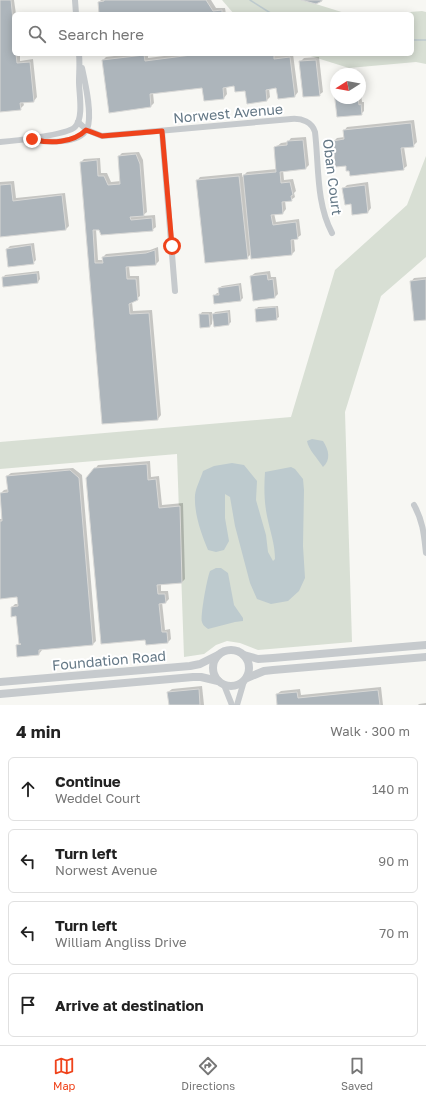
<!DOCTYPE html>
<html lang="en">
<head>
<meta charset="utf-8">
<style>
	body { margin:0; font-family:"Golos Text",sans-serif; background:#f6f6f6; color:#222 }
	.compass { position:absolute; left:330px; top:68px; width:36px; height:36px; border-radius:50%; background:#fff; box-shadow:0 2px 10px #0003; rotate:259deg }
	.stop { position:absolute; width:12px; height:12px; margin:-9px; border:3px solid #ef431b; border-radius:50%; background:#fff }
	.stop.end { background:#ef431b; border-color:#fff; box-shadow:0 1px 4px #0008 }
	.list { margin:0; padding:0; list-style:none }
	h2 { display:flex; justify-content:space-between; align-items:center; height:52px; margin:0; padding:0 16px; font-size:17px }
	h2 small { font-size:13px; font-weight:400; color:#767676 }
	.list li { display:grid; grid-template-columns:26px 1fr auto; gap:12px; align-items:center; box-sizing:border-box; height:64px; margin:0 8px 8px; padding:0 8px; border:1px solid #e0e0e0; border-radius:6px }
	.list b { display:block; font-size:15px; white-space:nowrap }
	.list p { margin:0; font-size:13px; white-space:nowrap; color:#767676 }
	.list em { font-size:13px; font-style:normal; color:#767676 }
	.icon { flex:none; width:22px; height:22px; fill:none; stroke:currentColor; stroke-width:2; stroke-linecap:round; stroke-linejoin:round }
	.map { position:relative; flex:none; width:426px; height:705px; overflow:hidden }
	.search { position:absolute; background:#fff; box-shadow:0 2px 10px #0003; left:12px; right:12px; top:12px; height:44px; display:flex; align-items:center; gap:10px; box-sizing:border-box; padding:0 14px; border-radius:6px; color:#767676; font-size:15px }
	.sheet { height:340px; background:#fff }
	nav { display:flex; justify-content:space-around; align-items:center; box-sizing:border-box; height:56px; border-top:1px solid #e0e0e0; background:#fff; font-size:11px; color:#767676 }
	nav a { display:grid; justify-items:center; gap:2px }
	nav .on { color:#ef431b }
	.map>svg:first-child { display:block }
</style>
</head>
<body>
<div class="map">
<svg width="426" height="705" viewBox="0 0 426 705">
	<rect width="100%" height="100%" fill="#f7f7f3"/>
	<g fill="#d8dfd4">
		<polygon points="222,0 303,0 348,14 234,14"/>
		<polygon points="422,11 426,12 426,64 416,62 349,68 304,54 412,54 412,14 387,14"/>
		<polygon points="426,156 426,257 381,296 345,412 352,642 258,650 240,643 227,641 216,645 204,654 184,657 177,454 0,469 0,442 291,417 335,270 407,205"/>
	</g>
	<g fill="#bdcace">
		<path d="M312,439L323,441C329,450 331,460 323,467C318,459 308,449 307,441Z"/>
		<path d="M232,463L244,465L257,481L256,500L266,535L268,552L273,561L275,559C275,544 270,531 267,516C264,501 264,487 265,472L291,467L295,469L303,479L304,490L303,546L305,578L299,591L288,601L271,604L257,599L250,583L235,526L230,497L225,494V518L229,541L224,550L216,552L208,550C201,533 194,514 195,495C196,487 201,478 203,471L214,466Z"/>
		<path d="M216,568H221L228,573L234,605L243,618V621L235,622L208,629C206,627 203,626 202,622C200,617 207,578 210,571Z"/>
	</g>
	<g fill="#0003">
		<polygon points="0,0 14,0 16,14 14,14 14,54 20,54 20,61 33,59 37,97 34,101 23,102 24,105 20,109 0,111"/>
		<polygon points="101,0 211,0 216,8 225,8 226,14 100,14 99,2"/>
		<polygon points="131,54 148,54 148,58 180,54 277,54 277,56 293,54 298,92 295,96 277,87 269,88 270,97 267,100 235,85 226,86 227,94 224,98 203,87 153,93 154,103 151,106 103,60 106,57"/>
		<polygon points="319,57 323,92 319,95 300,62 304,58"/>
		<polygon points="352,71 352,74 343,74 346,72"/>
		<polygon points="360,86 362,102 364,102 364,111 361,114 336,98 360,98"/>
		<polygon points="414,120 417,142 413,146 404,147 407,166 403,169 347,165 334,141 337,138 345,137 344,131 347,127"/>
		<polygon points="306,137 309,165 306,168 283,170 284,180 293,179 296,191 294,193 295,197 291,200 285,201 286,209 283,213 274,213 276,222 299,219 301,235 297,238 294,239 295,251 292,254 251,254 247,258 197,181 200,177 242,173 242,177 247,172 277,169 275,148 281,143 288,142 291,138"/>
		<polygon points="139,152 143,160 147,212 142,216 155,215 156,227 152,230 96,229 98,260 103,260 103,257 106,254 150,250 158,247 159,261 156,264 129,266 130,276 139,276 140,296 132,302 133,311 152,310 161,415 158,419 103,423 81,162 84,159 100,158 101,173 107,173 111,182 121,181 119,156 122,153"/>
		<polygon points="14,181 16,198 65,193 69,226 66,229 0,236 0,182"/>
		<polygon points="368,182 371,208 368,212 352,203 344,188 347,185"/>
		<polygon points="34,243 36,260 33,263 7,249 10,246"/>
		<polygon points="39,271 40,279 38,282 3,278 5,275"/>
		<polygon points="270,271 271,277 276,277 278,294 275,297 251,276 255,273"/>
		<polygon points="426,277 426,319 411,282 414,278"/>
		<polygon points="241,283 243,298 241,300 215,303 214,296 217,293 220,293 219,288 222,286"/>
		<polygon points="278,306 279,317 276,319 256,310 258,307"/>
		<polygon points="230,310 231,322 229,324 212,318 212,324 210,326 201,327 200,315 202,312 212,312 212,316 215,312"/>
		<polygon points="150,461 151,477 159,476 162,505 183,503 185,579 182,582 161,584 161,591 168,591 169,599 166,602 162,602 165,630 170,629 171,639 168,642 147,644 95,469 98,465"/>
		<polygon points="73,468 82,475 96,641 93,644 42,649 42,650 39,654 17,646 20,643 17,615 12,607 15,604 19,604 18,596 0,598 0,519 3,519 1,493 4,490 9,489 7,476 11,473"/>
		<polygon points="202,686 204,705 170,705 168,692 172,689"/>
		<polygon points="381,687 383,705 278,705 277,694 281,691 300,689 301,695"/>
		<polygon points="426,703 426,705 418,705 419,704"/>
	</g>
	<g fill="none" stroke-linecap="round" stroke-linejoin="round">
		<g stroke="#bdcace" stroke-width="1.5">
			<polyline points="250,0 272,14"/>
			<polyline points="412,40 426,40"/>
		</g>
	</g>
	<g fill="#adb5bb" stroke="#d8d8d6">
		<polygon points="0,0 11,0 14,30 14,54 16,54 17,63 30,62 34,102 20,103 21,110 0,112"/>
		<polygon points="104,0 206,0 213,11 222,10 222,14 99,14 98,2 104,1"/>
		<polygon points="301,0 322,0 322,1 316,4"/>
		<polygon points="199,54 274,54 274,59 290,57 295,97 278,99 276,88 266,90 267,101 247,104 245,91 235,92 234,86 223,88 224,99 204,101 202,88 150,94 151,107 109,113 102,60 144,55 145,61"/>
		<polygon points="316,60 320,96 303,97 299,61"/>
		<polygon points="334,92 336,92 336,98 358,98 359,105 361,104 362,115 337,117"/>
		<polygon points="411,123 414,147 401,148 404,170 350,176 349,171 346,171 346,166 335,167 333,141 344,139 343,130"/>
		<polygon points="303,140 306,169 280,172 281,183 290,182 293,195 291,196 292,201 282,202 283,214 271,215 273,225 296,222 298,239 291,240 292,255 251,259 243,175 276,172 274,147 277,146 287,145 287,141"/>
		<polygon points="136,154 140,164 144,216 130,217 131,220 152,218 153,231 101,235 99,230 93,230 95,263 103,263 102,257 146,253 155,250 156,265 126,267 127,279 136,279 138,300 129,304 130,314 149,313 158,420 102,424 80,162 97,160 98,176 104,176 108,185 120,184 118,156"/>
		<polygon points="239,176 248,259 205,263 196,180"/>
		<polygon points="11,184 13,201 62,195 66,230 0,237 0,185"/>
		<polygon points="365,185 368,213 352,215 351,204 345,205 342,188"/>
		<polygon points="31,245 34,264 8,267 6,249"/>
		<polygon points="37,273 38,283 3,287 2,277"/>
		<polygon points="267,274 268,280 273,279 275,298 253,301 250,276"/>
		<polygon points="426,279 426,320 414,321 410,281"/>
		<polygon points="239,285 241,301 214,304 213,295 219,295 218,288"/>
		<polygon points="276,307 277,320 256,322 255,309"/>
		<polygon points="228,312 229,325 214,327 212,314"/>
		<polygon points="199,314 209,314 210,327 200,328"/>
		<polygon points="147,464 148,480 156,479 159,508 180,506 182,583 157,585 158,594 165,594 166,603 159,604 162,632 167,632 168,643 146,645 145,640 101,644 86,478 94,468"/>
		<polygon points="70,470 79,478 93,645 39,650 39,655 17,657 16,645 21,644 19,644 16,616 11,617 11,607 18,606 17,597 0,599 0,521 2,521 0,493 8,492 6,476"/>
		<polygon points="199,689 200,705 169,705 167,692"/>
		<polygon points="378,690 380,705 277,705 276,694 297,692 298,698"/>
	</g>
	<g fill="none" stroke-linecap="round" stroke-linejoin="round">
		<g stroke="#c6cacd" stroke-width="6">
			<polyline points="75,0 76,14"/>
			<path d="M78,122L87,130L102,136L291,119C302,118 312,122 315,132C319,166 316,203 332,233"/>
			<polyline points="162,131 175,291"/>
			<path d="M32,139C46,143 79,144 87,129C93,116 85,82 82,68"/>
			<path d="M0,142C13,141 67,135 75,127C84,118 79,93 79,82C79,72 80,63 79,54"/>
			<path d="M414,505C423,521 424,535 426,553"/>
			<polyline points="224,685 232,705"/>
			<polyline points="237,705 244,681"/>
		</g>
		<g stroke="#c6cacd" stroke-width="8">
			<circle cx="231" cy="668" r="18"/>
			<polyline points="244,655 258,659 273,658 426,645"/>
			<polyline points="247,678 264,671 273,670 426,657"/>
			<polyline points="0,682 190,666 200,664 218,655"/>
			<polyline points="0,694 193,677 201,677 218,681"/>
		</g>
	</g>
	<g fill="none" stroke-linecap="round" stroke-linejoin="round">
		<path stroke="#ef431b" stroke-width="5" d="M32,139C50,144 73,143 86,130L102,136L162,131L172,246"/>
	</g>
	<g text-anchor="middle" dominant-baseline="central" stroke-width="4" stroke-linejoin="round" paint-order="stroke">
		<g font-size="14" fill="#647886" stroke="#fff">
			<text transform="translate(228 113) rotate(-5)">Norwest Avenue</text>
			<text transform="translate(333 177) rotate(83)">Oban Court</text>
			<text transform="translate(109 660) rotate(-5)">Foundation Road</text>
		</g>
	</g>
</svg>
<svg class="compass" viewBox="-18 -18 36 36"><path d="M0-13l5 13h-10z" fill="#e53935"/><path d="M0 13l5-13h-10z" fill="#767676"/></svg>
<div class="stop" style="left:172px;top:246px"></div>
<div class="stop end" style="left:32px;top:139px"></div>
<div class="search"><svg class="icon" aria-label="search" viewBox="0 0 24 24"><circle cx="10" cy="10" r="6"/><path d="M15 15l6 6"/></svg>Search here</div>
</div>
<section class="sheet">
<h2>4 min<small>Walk · 300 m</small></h2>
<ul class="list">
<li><svg class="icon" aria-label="ahead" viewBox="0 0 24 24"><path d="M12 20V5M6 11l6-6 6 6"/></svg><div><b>Continue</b><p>Weddel Court</p></div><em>140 m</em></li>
<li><svg class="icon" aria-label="left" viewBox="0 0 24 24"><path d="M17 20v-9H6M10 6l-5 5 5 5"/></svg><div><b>Turn left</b><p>Norwest Avenue</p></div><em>90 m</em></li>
<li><svg class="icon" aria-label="left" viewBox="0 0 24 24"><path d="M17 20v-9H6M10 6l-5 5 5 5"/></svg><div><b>Turn left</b><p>William Angliss Drive</p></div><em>70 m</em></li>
<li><svg class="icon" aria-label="arrive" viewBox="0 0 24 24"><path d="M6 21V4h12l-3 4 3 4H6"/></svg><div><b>Arrive at destination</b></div></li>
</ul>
</section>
<nav>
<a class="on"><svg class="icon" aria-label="map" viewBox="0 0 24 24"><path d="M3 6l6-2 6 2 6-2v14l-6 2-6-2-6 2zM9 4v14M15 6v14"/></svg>Map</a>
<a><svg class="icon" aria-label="directions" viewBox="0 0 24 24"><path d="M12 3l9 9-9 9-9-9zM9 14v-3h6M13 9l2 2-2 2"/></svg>Directions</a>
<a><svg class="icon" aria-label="saved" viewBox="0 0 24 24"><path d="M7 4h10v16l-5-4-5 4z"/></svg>Saved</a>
</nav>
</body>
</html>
